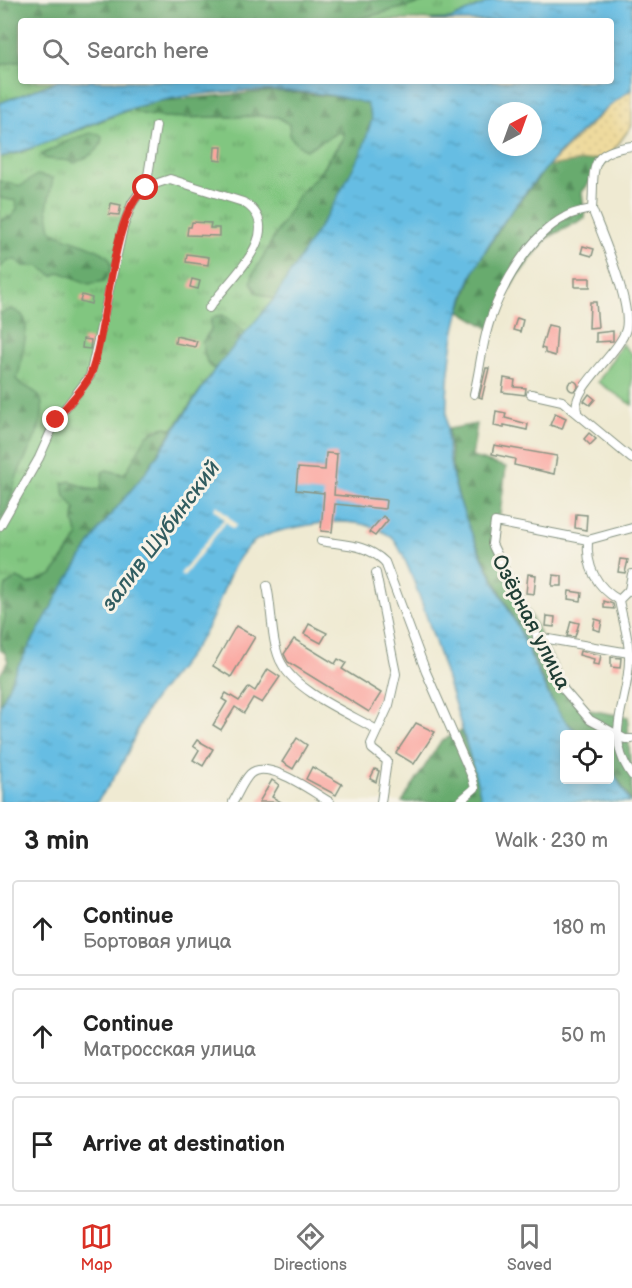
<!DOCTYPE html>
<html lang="en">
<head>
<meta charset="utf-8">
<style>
	body { margin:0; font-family:"Balsamiq Sans",sans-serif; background:#f6f6f6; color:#222 }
	.controls { position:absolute; right:18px; bottom:18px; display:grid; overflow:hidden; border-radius:6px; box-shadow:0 3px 15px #0003 }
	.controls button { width:54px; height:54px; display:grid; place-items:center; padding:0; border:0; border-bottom:2px solid #e0e0e0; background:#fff; color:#222; font:30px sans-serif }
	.compass { position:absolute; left:488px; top:102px; width:54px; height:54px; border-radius:50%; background:#fff; box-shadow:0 3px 15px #0003; rotate:41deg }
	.stop { position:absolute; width:18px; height:18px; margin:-14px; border:4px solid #d93025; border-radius:50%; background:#fff }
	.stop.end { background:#d93025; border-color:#fff; box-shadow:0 2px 6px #0008 }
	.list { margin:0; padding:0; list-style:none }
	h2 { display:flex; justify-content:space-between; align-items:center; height:78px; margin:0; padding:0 24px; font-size:26px }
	h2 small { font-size:20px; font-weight:400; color:#767676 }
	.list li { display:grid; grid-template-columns:39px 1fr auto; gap:18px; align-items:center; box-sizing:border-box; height:96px; margin:0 12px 12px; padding:0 12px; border:2px solid #e0e0e0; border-radius:6px }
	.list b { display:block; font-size:22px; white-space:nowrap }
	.list p { margin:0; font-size:20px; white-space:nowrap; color:#767676 }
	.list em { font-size:20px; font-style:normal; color:#767676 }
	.icon { flex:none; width:33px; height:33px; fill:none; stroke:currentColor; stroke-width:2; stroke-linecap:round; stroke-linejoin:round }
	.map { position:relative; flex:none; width:632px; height:802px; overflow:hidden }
	.search { position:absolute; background:#fff; box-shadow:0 3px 15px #0003; left:18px; right:18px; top:18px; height:66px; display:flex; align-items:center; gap:15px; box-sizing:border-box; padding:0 21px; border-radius:6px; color:#767676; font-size:22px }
	.sheet { height:402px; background:#fff }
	nav { display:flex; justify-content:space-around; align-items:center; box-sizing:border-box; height:84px; border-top:2px solid #e0e0e0; background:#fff; font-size:16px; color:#767676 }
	nav a { display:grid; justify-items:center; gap:3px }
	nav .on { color:#d93025 }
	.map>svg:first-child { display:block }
</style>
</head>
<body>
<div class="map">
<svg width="632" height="802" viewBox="0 0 632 802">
	<defs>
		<pattern id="grass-tufts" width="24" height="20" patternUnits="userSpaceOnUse" patternTransform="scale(1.5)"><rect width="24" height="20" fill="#81c680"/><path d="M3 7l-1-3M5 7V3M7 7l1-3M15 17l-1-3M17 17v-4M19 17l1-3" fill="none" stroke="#69a26a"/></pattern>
		<pattern id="forest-firs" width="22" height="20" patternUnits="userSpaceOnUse" patternTransform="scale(1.5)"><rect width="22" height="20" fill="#68ab6e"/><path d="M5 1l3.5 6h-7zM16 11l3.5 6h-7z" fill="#558c5b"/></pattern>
		<pattern id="sand-dots" width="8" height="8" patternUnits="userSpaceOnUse" patternTransform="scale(1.5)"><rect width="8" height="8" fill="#eeda9e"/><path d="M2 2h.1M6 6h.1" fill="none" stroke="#ccbc89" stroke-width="1.8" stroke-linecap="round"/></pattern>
		<pattern id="water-ripples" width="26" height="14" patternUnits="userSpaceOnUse" patternTransform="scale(1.5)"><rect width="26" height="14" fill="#66bde3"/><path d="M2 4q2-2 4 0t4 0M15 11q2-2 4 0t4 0" fill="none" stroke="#539bb9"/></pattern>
	</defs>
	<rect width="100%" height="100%" fill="#f7f3e8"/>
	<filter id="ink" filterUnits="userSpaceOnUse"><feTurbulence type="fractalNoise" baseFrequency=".0167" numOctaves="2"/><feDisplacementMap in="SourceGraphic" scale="12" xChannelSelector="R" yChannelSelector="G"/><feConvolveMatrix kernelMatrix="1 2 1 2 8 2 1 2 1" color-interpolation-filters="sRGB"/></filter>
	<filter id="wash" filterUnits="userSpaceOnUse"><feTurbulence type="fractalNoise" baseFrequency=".008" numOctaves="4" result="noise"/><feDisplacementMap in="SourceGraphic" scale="24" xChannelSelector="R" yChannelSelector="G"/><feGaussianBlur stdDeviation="1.35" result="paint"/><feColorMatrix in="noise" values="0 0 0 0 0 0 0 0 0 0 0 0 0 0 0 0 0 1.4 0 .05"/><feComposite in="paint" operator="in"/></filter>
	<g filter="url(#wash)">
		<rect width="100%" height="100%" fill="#efead2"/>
		<g fill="url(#grass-tufts)" stroke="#50825a" stroke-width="1.5">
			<polygon points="432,0 492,0 451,19 351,21"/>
			<polygon points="21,61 21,81 58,81 0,103 0,65"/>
			<path d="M132,109C149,125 249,113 278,117L289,124L293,140L306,150L340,131L344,136L316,178L298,196L253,274C249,291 260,295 274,299L247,334L223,315L215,316L211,322V330C200,342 202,351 209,366L215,369L173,429C142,419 141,461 123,474L107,470L103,472V484L97,491L73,483H63L65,496L75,509L74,522L78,537L52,575L28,584L17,578L4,593L5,617L0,641L5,653L0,650V157L20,153Z"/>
		</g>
		<g fill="url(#forest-firs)" stroke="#447451" stroke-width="1.5">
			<polygon points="0,0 432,0 350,21 21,21 21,61 0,65"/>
			<path d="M275,91L351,98L367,104C370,108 372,112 372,117C374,150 295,266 274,299L256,292L251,282L253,274L298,196L319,174L343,140V132L336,133L306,150L299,146L290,136L289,124L278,117C250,113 149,125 132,109L157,101Z"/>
			<path d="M91,133L99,134L102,137C101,153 88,156 75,163C61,157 50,163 41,155L72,139Z"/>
			<polygon points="609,157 582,192 585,218 547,238 514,281 490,329 460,311 476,266 508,216 548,166"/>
			<path d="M37,175L53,178L47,208L51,230C68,245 133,247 104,281L89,284L60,272L53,276L39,266H23L16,260H8L0,268V221L12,216L17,209L16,201L0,198V181L21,186Z"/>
			<path d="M11,309C32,314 26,334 23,350C20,361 22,369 16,379C23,388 37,389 41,400C49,422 24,456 17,476C12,490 10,507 0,519V314Z"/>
			<polygon points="223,315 247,334 215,369 207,362 202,343 211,330 211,318"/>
			<path d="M477,424L472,457L506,467L496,546L565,684L589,710L628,717C628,747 632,773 632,802L610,767V734H581L559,716L530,651L467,524L454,481L448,429Z"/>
			<polygon points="166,427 173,429 146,472 101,527 61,590 15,672 0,706 0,675 8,661 0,641 5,617 3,598 6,585 17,578 29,584 52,575 78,537 74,522 75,509 65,496 63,483 70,481 89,490 101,489 103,472 106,470 123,474 126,472 147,435"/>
			<polygon points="461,731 474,768 482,802 402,802 441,741"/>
		</g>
		<polygon fill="url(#sand-dots)" stroke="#868c69" stroke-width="1.5" points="632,89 632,125 609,157 548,166 615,101"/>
		<polygon fill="#81c680" stroke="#50825a" stroke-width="1.5" points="622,344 632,354 632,405 598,382"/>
		<path fill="url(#water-ripples)" stroke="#427d8c" stroke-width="1.5" fill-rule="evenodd" d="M492,0H632V89C572,132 512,200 477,265C448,319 439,423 454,482C467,532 492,579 516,624C533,656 550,717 581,734H564V780H610V767L630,802H482C474,765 412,552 391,537C368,519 336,520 309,525C290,529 263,532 249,546C226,569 222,603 206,630C191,657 167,680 149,707C138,724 132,746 122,764C115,777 106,790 97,802H0V706L15,672L61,590L101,527L146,472L215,369L274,299L335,202L362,151L372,119L367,104C307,83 193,89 133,108C87,123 47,146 0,157V103L58,81H611V21H431L451,19ZM497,111H533V147H497Z"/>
		<polygon fill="#efead2" points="217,505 237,525 233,529 226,522 183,577 180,574 224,519 214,509"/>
		<g id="blocks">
			<g fill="#fba59f">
				<polygon points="215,147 222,147 221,161 214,160"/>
				<polygon points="111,203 121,205 119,215 109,214"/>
				<polygon points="192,222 211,223 210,228 219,228 219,236 187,235 188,227 191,227"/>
				<polygon points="583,246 594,249 592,256 581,253"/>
				<polygon points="187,254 209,257 208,265 186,262"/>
				<rect x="575" y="278" width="15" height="9"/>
				<polygon points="192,279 200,281 198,289 190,287"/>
				<polygon points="82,295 92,298 91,304 80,301"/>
				<polygon points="590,302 596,302 598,327 589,328"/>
				<polygon points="517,318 523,320 520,332 513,330"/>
				<polygon points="548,325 557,327 555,356 545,353 545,349 541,348"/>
				<polygon points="613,331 613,341 596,342 596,333"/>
				<polygon points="176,336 197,341 195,347 175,343"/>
				<polygon points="83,339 91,340 90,349 82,348"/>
				<polygon points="486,368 489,368 482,398 479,397"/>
				<polygon points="504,378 515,380 514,387 526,388 525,395 502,392"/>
				<circle cx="573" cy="386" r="5"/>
				<polygon points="589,394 595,399 590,405 584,401"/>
				<polygon points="496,411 506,413 505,418 528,424 527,430 504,425 504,428 494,426"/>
				<polygon points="555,413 566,418 562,429 550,425"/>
				<polygon points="589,433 596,439 590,445 584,439"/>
				<polygon points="494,445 557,456 554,474 514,465 515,459 492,454"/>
				<polygon points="326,453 337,454 334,495 386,500 385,509 335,504 332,532 321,531 324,493 296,490 298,468 325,470"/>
				<polygon points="576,514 587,515 586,530 575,528"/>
				<polygon points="383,516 388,520 375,536 369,532"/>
				<polygon points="620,559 628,560 625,573 618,572"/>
				<polygon points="528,574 536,575 534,594 526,593"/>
				<polygon points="553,575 562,576 562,586 552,586"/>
				<polygon points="569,591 582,593 581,601 568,599"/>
				<polygon points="604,601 613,604 614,609 604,608"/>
				<polygon points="547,616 555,617 554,627 546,626"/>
				<polygon points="595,619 602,621 600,631 593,629"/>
				<polygon points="571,621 579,623 575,637 567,636"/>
				<polygon points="309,624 327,633 321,643 304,634"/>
				<polygon points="236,626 255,637 231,677 213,666"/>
				<polygon points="294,639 335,664 338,659 346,663 342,669 381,693 369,712 288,662 284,654"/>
				<polygon points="580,651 601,655 599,665 593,664 594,659 579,655"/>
				<polygon points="611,657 621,658 620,668 611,667"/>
				<polygon points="268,669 280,677 262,703 253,698 244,713 235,707 221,730 213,725 227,702 222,699 226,693 239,701 249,687 255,691"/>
				<polygon points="416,723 435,732 414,764 396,753"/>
				<polygon points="297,738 307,745 293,769 282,762"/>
				<polygon points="197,740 213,749 203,766 193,760 199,750 193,746"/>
				<polygon points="312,767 342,784 336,795 306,779"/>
				<polygon points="375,769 379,771 376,782 370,779"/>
				<polygon points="272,780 279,785 272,797 281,802 259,802"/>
			</g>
		</g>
	</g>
	<g filter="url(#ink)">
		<use href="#blocks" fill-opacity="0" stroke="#879483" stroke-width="1.5"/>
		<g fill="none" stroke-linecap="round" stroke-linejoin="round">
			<g stroke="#879483" stroke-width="10">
				<g id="minor">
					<polyline points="146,188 156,126"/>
					<path d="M474,394C480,370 482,343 490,320C502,285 530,235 565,217C573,212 583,211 592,209C595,169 586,152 632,146"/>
					<polyline points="531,394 562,401 632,459"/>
					<path d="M577,411C570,389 620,353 626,329C632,304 602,234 592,209"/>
					<path d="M0,526L39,458L56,420L90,376L123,228L132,203L140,192L149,186L170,179L243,202C290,230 227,281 209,308"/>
					<polyline points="632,528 588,540 495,522 492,544 564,690 590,720 625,739 632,739"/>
					<path d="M588,540C586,566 596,587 619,600"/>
					<path d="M321,541C345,545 367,544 385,562L426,672L472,777L475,788L459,802"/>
					<polyline points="376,573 396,674 389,705 371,744 372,749 387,761 381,802"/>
					<polyline points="632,574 629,590 632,591"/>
					<path d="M267,586C272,607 271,646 282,664C297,692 350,714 377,730"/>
					<path d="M629,590L619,600C622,618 629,637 629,655C631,700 601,733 632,775"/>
					<polyline points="537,637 629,653"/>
					<path d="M233,802C238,794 243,781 250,774C268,758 312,792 330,802"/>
				</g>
			</g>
			<use href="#minor" stroke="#fff" stroke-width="8"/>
		</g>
	</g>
	<g fill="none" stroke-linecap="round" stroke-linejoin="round" filter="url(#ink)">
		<path stroke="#d93025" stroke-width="8" d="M56,420C66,405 82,392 90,376C108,334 110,212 146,188"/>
	</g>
	<g text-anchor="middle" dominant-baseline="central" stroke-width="6" stroke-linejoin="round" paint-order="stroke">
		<g font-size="21" fill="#1f3d34" stroke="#f7f3e8">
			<text transform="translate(531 622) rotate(63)">Озёрная улица</text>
		</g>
		<g font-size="22" font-style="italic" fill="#315d60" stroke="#f7f3e8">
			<text transform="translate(161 536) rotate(-53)">залив Шубинский</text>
		</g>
	</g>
</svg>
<div class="controls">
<button><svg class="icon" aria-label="locate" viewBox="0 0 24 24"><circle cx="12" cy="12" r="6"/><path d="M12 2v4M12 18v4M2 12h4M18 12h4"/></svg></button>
</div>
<svg class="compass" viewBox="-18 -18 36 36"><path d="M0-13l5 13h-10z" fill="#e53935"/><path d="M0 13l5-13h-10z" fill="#767676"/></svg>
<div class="stop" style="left:146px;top:188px"></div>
<div class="stop end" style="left:56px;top:420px"></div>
<div class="search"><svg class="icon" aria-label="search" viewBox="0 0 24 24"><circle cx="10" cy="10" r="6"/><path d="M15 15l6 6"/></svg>Search here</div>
</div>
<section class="sheet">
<h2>3 min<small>Walk · 230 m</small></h2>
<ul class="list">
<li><svg class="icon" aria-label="ahead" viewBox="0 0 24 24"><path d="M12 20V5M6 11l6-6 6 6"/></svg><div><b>Continue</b><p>Бортовая улица</p></div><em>180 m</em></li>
<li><svg class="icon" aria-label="ahead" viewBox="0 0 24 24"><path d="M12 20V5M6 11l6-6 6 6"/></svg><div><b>Continue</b><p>Матросская улица</p></div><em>50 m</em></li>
<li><svg class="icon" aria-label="arrive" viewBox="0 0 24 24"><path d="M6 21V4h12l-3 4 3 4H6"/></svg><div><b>Arrive at destination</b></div></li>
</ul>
</section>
<nav>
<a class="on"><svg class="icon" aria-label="map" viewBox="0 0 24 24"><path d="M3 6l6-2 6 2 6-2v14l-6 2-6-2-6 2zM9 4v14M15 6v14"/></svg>Map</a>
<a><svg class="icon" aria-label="directions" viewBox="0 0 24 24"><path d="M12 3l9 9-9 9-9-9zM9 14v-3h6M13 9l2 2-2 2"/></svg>Directions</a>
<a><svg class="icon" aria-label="saved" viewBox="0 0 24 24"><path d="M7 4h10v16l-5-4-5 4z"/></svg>Saved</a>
</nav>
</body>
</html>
